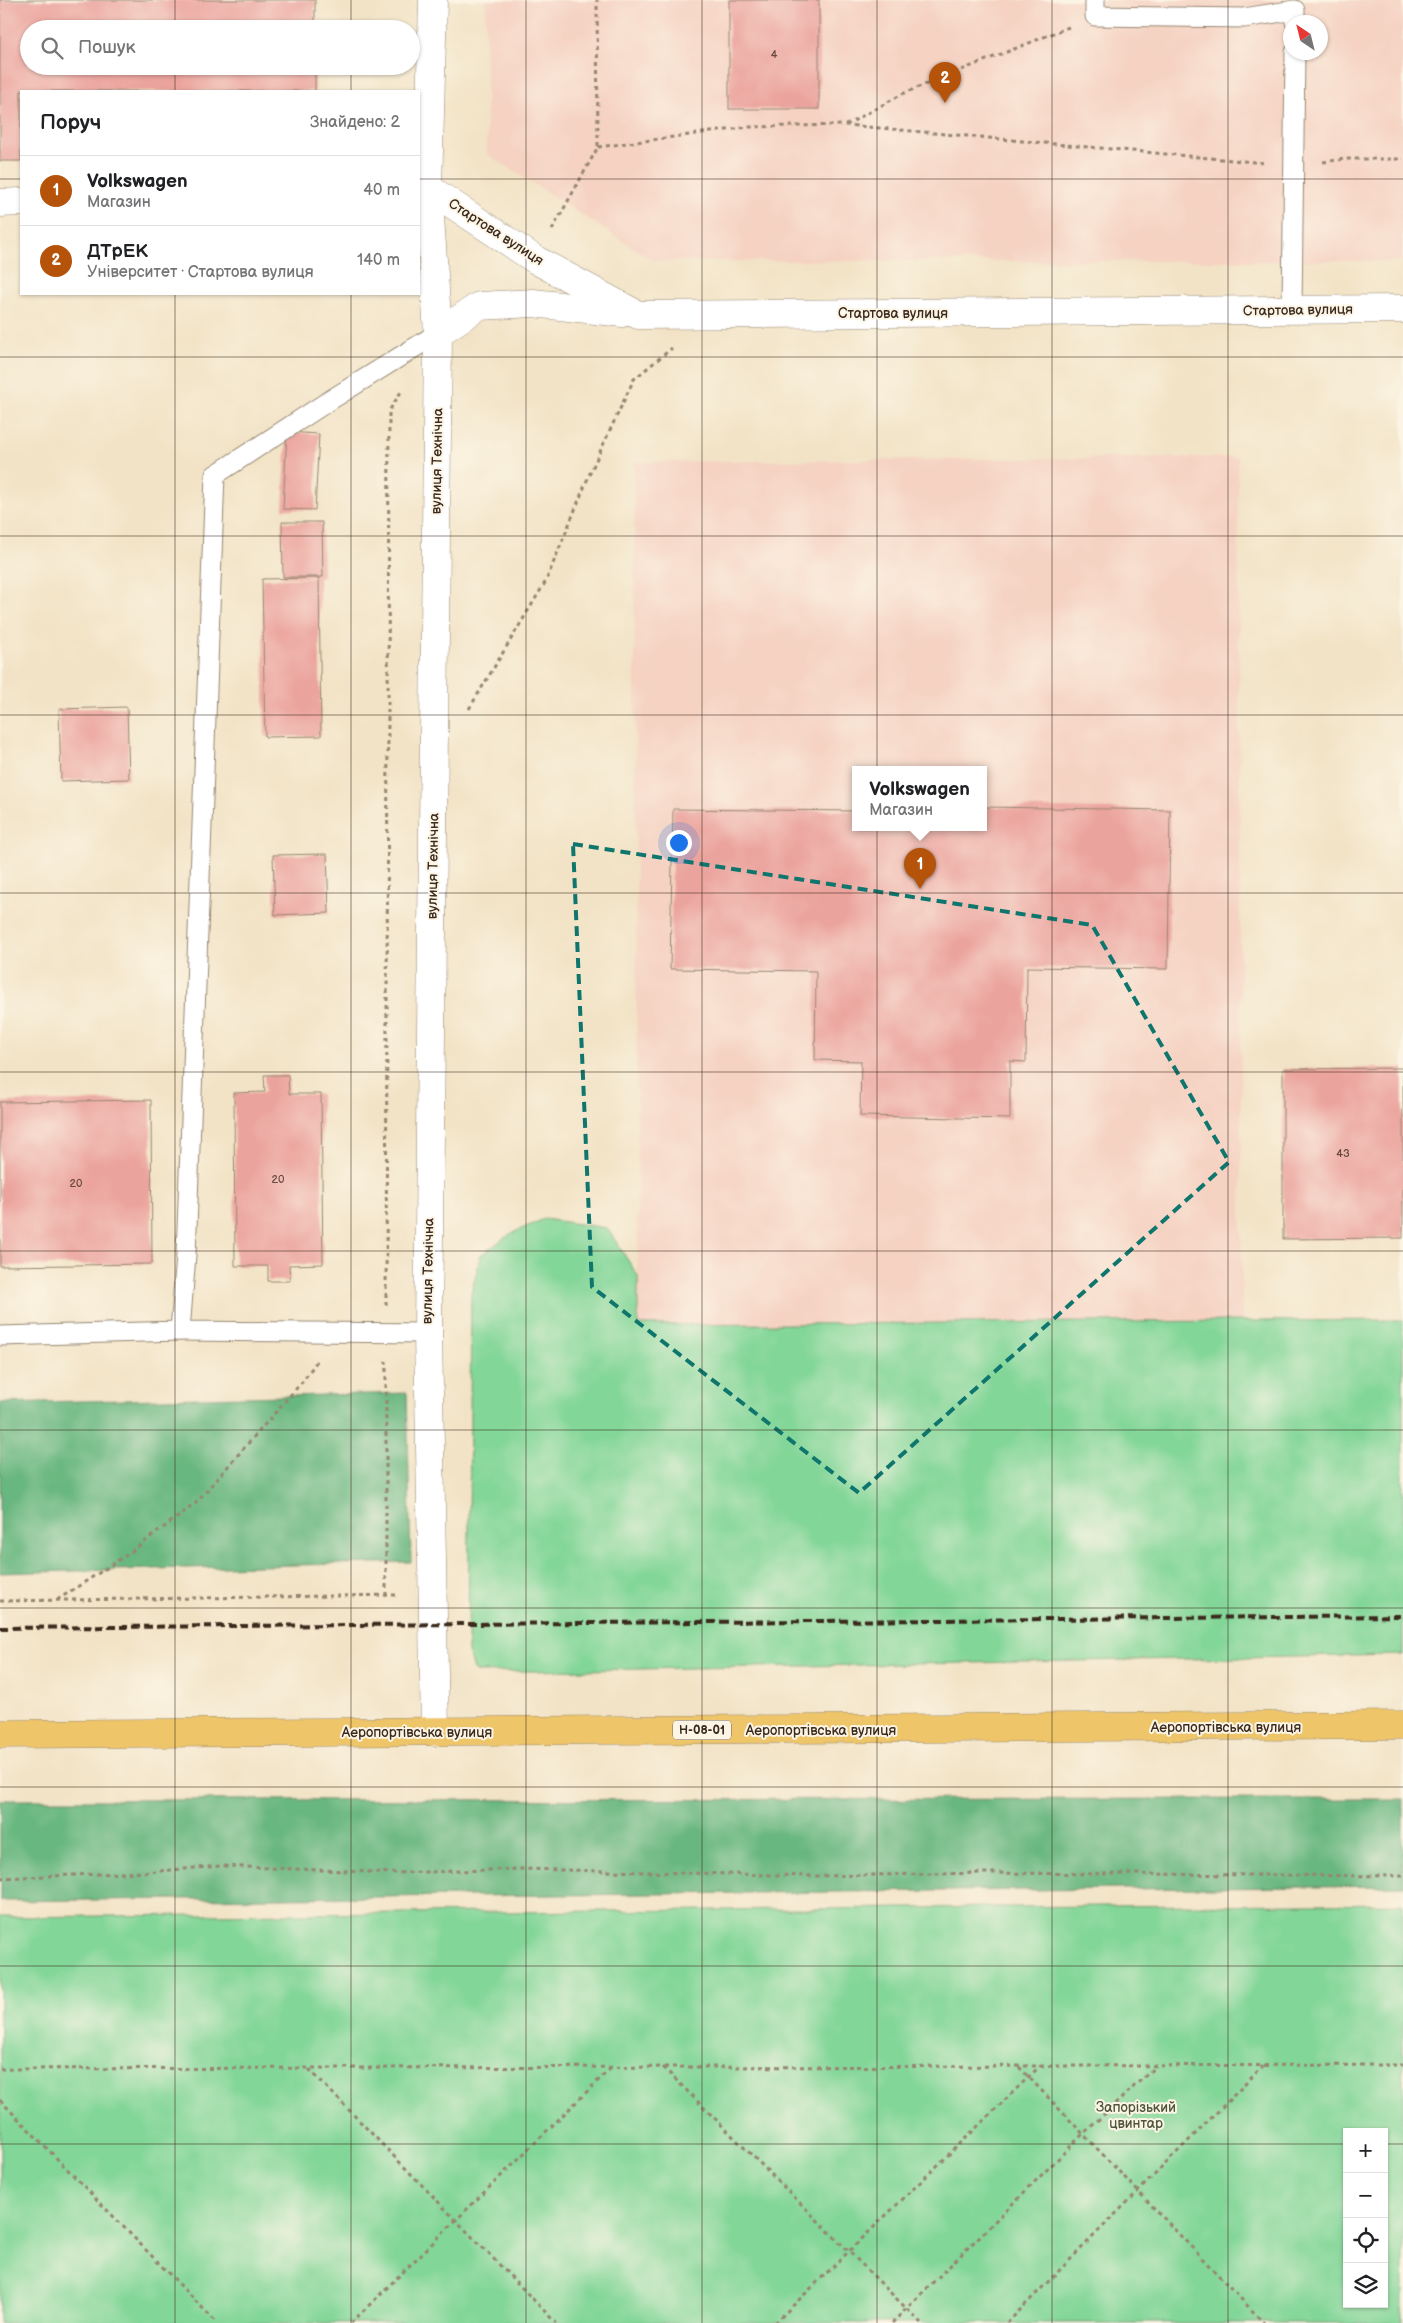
<!DOCTYPE html>
<html lang="uk">
<head>
<meta charset="utf-8">
<style>
	body { margin:0; font-family:"Balsamiq Sans",sans-serif; background:#f6f6f6; color:#202124 }
	.controls { position:absolute; right:15px; bottom:15px; display:grid; overflow:hidden; border-radius:0px; box-shadow:0 1px 4px #0004 }
	.controls button { width:45px; height:45px; display:grid; place-items:center; padding:0; border:0; border-bottom:1px solid #e0e0e0; background:#fff; color:#202124; font:25px sans-serif }
	.compass { position:absolute; left:1283px; top:15px; width:45px; height:45px; border-radius:50%; background:#fff; box-shadow:0 1px 4px #0004; rotate:325deg }
	.you { position:absolute; left:678px; top:842px; width:18px; height:18px; margin:-12px; border:4px solid #fff; border-radius:50%; background:#1a73e8; box-shadow:0 0 0 8px #1a73e833 }
	.badge { display:grid; place-items:center; width:32px; height:32px; border-radius:50%; background:#b45309; color:#fff; font-size:16px; font-weight:700 }
	.pin { position:absolute; translate:-50% -41px; filter:drop-shadow(0 1px 2px #0008) }
	.pin::after { content:''; position:absolute; top:26px; width:18px; height:15px; background:inherit; clip-path:polygon(0 0,100% 0,50% 100%) }
	.popup { position:absolute; left:852px; top:766px; width:135px; height:65px; box-sizing:border-box; display:grid; place-content:center; border-radius:0px; background:#fff; filter:drop-shadow(0 1px 4px #0005); font-size:16px; white-space:nowrap; color:#757577 }
	.popup b { font-size:19px; color:#202124 }
	.popup::after { content:''; position:absolute; left:50%; top:100%; margin-left:-10px; border:10px solid transparent; border-top-color:#fff }
	.list { margin:0; padding:0; list-style:none }
	h2 { display:flex; justify-content:space-between; align-items:center; height:65px; margin:0; padding:0 20px; font-size:21px }
	h2 small { font-size:16px; font-weight:400; color:#757577 }
	.list li { display:grid; grid-template-columns:32px 1fr auto; gap:15px; align-items:center; box-sizing:border-box; height:70px; padding:0 20px; border-top:1px solid #e0e0e0 }
	.list b { display:block; font-size:19px; white-space:nowrap }
	.list p { margin:0; font-size:16px; white-space:nowrap; color:#757577 }
	.list em { font-size:16px; font-style:normal; color:#757577 }
	.icon { flex:none; width:28px; height:28px; fill:none; stroke:currentColor; stroke-width:2; stroke-linecap:round; stroke-linejoin:round }
	.map { position:relative; flex:none; width:1403px; height:2323px; overflow:hidden }
	.search { position:absolute; background:#fff; box-shadow:0 1px 4px #0004; left:20px; top:20px; width:400px; height:55px; display:flex; align-items:center; gap:12px; box-sizing:border-box; padding:0 18px; border-radius:28px; color:#757577; font-size:19px }
	.panel { position:absolute; background:#fff; box-shadow:0 1px 4px #0004; left:20px; top:90px; width:400px; height:205px; border-radius:0px }
	.map>svg:first-child { display:block }
</style>
</head>
<body>
<div class="map">
<svg width="1403" height="2323" viewBox="0 0 1403 2323">
	<rect width="100%" height="100%" fill="#fcf5e5"/>
	<filter id="ink" filterUnits="userSpaceOnUse"><feTurbulence type="fractalNoise" baseFrequency=".02" numOctaves="2"/><feDisplacementMap in="SourceGraphic" scale="10" xChannelSelector="R" yChannelSelector="G"/><feConvolveMatrix kernelMatrix="1 2 1 2 8 2 1 2 1" color-interpolation-filters="sRGB"/></filter>
	<filter id="wash" filterUnits="userSpaceOnUse"><feTurbulence type="fractalNoise" baseFrequency=".0096" numOctaves="4" result="noise"/><feDisplacementMap in="SourceGraphic" scale="20" xChannelSelector="R" yChannelSelector="G"/><feGaussianBlur stdDeviation="1.12" result="paint"/><feColorMatrix in="noise" values="0 0 0 0 0 0 0 0 0 0 0 0 0 0 0 0 0 1.4 0 .05"/><feComposite in="paint" operator="in"/></filter>
	<g filter="url(#wash)">
		<rect width="100%" height="100%" fill="#f2e3c6"/>
		<g fill="#f5d2c2" fill-rule="evenodd">
			<path d="M485,0H1403V261H654L487,154ZM1290,22H1320V52H1290Z"/>
			<path d="M1238,457L1242,1321L638,1325L634,462ZM856,770H984V828H856Z"/>
		</g>
		<g fill="#82d698" stroke="#5e805b" fill-rule="evenodd">
			<polygon points="544,1219 607,1228 638,1276 638,1325 1403,1320 1403,1655 475,1672 468,1652 471,1294 481,1255 510,1234"/>
			<path d="M1403,1903V2323H0V1917ZM1347,2132H1384V2304H1347Z"/>
		</g>
		<g fill="#69b780" stroke="#52704f">
			<polygon points="407,1393 411,1562 0,1573 0,1403"/>
			<polygon points="1403,1799 1403,1886 0,1901 0,1800"/>
		</g>
		<g id="blocks">
			<g fill="#eba39d">
				<polygon points="0,0 315,0 315,29 29,29 29,66 315,66 315,91 21,91 21,161 0,161"/>
				<rect x="729" y="0" width="90" height="109"/>
				<polygon points="287,432 319,434 315,510 283,509"/>
				<polygon points="282,522 322,522 323,577 283,577"/>
				<polygon points="319,578 321,736 265,737 262,579"/>
				<polygon points="127,707 129,779 61,781 59,709"/>
				<polygon points="984,807 1170,810 1168,969 1027,967 1026,1062 1010,1061 1010,1119 860,1116 861,1061 815,1060 816,971 670,969 673,809 856,811 856,828 984,828"/>
				<polygon points="327,854 329,913 275,915 273,855"/>
				<polygon points="1403,1068 1403,1238 1283,1239 1283,1069"/>
				<polygon points="264,1075 288,1075 289,1094 321,1094 323,1264 289,1265 290,1281 268,1281 268,1266 235,1266 234,1093 265,1092"/>
				<polygon points="151,1100 152,1264 0,1266 0,1102"/>
			</g>
		</g>
	</g>
	<g filter="url(#ink)">
		<use href="#blocks" fill-opacity="0" stroke="#968672" stroke-width="1"/>
		<g fill="none" stroke-linecap="round" stroke-linejoin="round">
			<g stroke="#968672" stroke-width="21">
				<g id="lane">
					<polyline points="1095,0 1095,16 1244,18 1295,10 1295,22"/>
					<polyline points="1292,311 1295,52"/>
					<polyline points="428,1333 180,1331 186,1255 215,475 324,404 438,333"/>
					<polyline points="0,1336 180,1331"/>
				</g>
			</g>
			<g stroke="#968672" stroke-width="29">
				<g id="street">
					<polyline points="433,0 428,188 438,333 428,1333 435,1732"/>
					<polyline points="419,189 428,188 536,260 638,315 1403,309"/>
					<polyline points="0,203 21,202"/>
					<polyline points="438,333 479,306 533,303 623,313"/>
				</g>
			</g>
			<g stroke="#968672" stroke-width="29">
				<polyline id="primary" points="0,1734 1403,1725"/>
			</g>
			<g stroke="#968672" stroke-width="3" stroke-dasharray="4 4" stroke-linecap="butt">
				<polyline points="846,125 904,93 1069,27"/>
				<polyline points="598,147 749,127 846,125 1265,163"/>
				<polyline points="1323,162 1344,159 1403,159"/>
				<polyline points="552,230 598,147 597,0"/>
				<polyline points="469,709 546,581 590,473 634,379 672,348"/>
				<polyline points="386,1305 389,411 401,392"/>
				<polyline points="386,1596 386,1361"/>
				<polyline points="57,1600 128,1554 195,1504 302,1382 317,1361"/>
				<polyline points="0,1601 399,1595"/>
				<polyline points="0,1878 146,1872 221,1866 395,1873 522,1869 815,1876 985,1873 1403,1876"/>
				<polyline points="663,2067 921,2323"/>
				<polyline points="1019,2067 1264,2323"/>
				<polyline points="0,2069 1403,2065"/>
				<polyline points="309,2069 556,2323"/>
				<polyline points="0,2100 217,2323"/>
				<polyline points="351,2323 611,2068"/>
				<polyline points="775,2323 1040,2066"/>
				<polyline points="892,2323 1083,2134 1156,2066"/>
				<polyline points="1007,2323 1263,2066"/>
			</g>
			<use href="#lane" stroke="#fff" stroke-width="19"/>
			<use href="#street" stroke="#fff" stroke-width="28"/>
			<use href="#primary" stroke="#eec569" stroke-width="28"/>
			<polyline stroke="#3b2a1e" stroke-width="4" stroke-dasharray="8 4" stroke-linecap="butt" points="0,1628 1403,1616"/>
		</g>
	</g>
	<path fill="none" stroke="#0f766e" stroke-width="4" stroke-dasharray="10 6" stroke-linejoin="round" d="M573,844L1092,925L1229,1162L859,1493L592,1287Z"/>
	<path fill="none" stroke="#3b2a1e" stroke-width="1" stroke-opacity="0.55" d="M175,0V29M351,0V29M526,0V2323M702,0V2323M877,0V2323M1052,0V2323M1228,0V2323M175,66V91M351,66V91M0,179H21M419,179H1403M175,294V2323M351,294V2323M0,357H1403M0,536H1403M0,715H1403M0,893H1403M0,1072H1403M0,1251H1403M0,1430H1403M0,1608H1403M0,1787H1403M0,1966H1403M0,2144H1347M1384,2144H1403"/>
	<g text-anchor="middle" dominant-baseline="central" stroke-width="4" stroke-linejoin="round" paint-order="stroke">
		<g font-size="11" fill="#67483e">
			<text x="774" y="54">4</text>
			<text x="1343" y="1153">43</text>
			<text x="278" y="1179">20</text>
			<text x="76" y="1183">20</text>
		</g>
		<rect fill="#fcf5e5" stroke="#75675a" stroke-width="1" x="673" y="1720.5" width="58" height="19" rx="4"/>
		<g font-size="12" font-weight="bold" fill="#3b2a1e">
			<text x="702" y="1730">Н-08-01</text>
		</g>
		<g font-size="14" fill="#3b2a1e" stroke="#fcf5e5">
			<text transform="translate(496 232) rotate(33)">Стартова вулиця</text>
			<text transform="translate(1298 310) rotate(-1)">Стартова вулиця</text>
			<text x="893" y="313">Стартова вулиця</text>
			<text transform="translate(437 461) rotate(-89)">вулиця Технічна</text>
			<text transform="translate(433 866) rotate(-89)">вулиця Технічна</text>
			<text transform="translate(428 1271) rotate(-89)">вулиця Технічна</text>
			<text x="1226" y="1727">Аеропортівська вулиця</text>
			<text x="821" y="1730">Аеропортівська вулиця</text>
			<text x="417" y="1732">Аеропортівська вулиця</text>
		</g>
		<g font-size="14" fill="#4d553c" stroke="#fcf5e5">
			<text x="1136" y="2107">Запорізький<tspan x="1136" dy="16">цвинтар</tspan></text>
		</g>
	</g>
</svg>
<div class="controls">
<button>+</button>
<button>−</button>
<button><svg class="icon" aria-label="locate" viewBox="0 0 24 24"><circle cx="12" cy="12" r="6"/><path d="M12 2v4M12 18v4M2 12h4M18 12h4"/></svg></button>
<button><svg class="icon" aria-label="layers" viewBox="0 0 24 24"><path d="M12 4l9 5-9 5-9-5zM3 14l9 5 9-5"/></svg></button>
</div>
<svg class="compass" viewBox="-18 -18 36 36"><path d="M0-13l5 13h-10z" fill="#e53935"/><path d="M0 13l5-13h-10z" fill="#757577"/></svg>
<div class="you"></div>
<div class="pin badge" style="left:920px;top:889px">1</div>
<div class="popup"><b>Volkswagen</b>Магазин</div>
<div class="pin badge" style="left:945px;top:103px">2</div>
<div class="search"><svg class="icon" aria-label="search" viewBox="0 0 24 24"><circle cx="10" cy="10" r="6"/><path d="M15 15l6 6"/></svg>Пошук</div>
<section class="panel">
<h2>Поруч<small>Знайдено: 2</small></h2>
<ul class="list">
<li><span class="badge">1</span><div><b>Volkswagen</b><p>Магазин</p></div><em>40 m</em></li>
<li><span class="badge">2</span><div><b>ДТрЕК</b><p>Університет · Стартова вулиця</p></div><em>140 m</em></li>
</ul>
</section>
</div>
</body>
</html>
